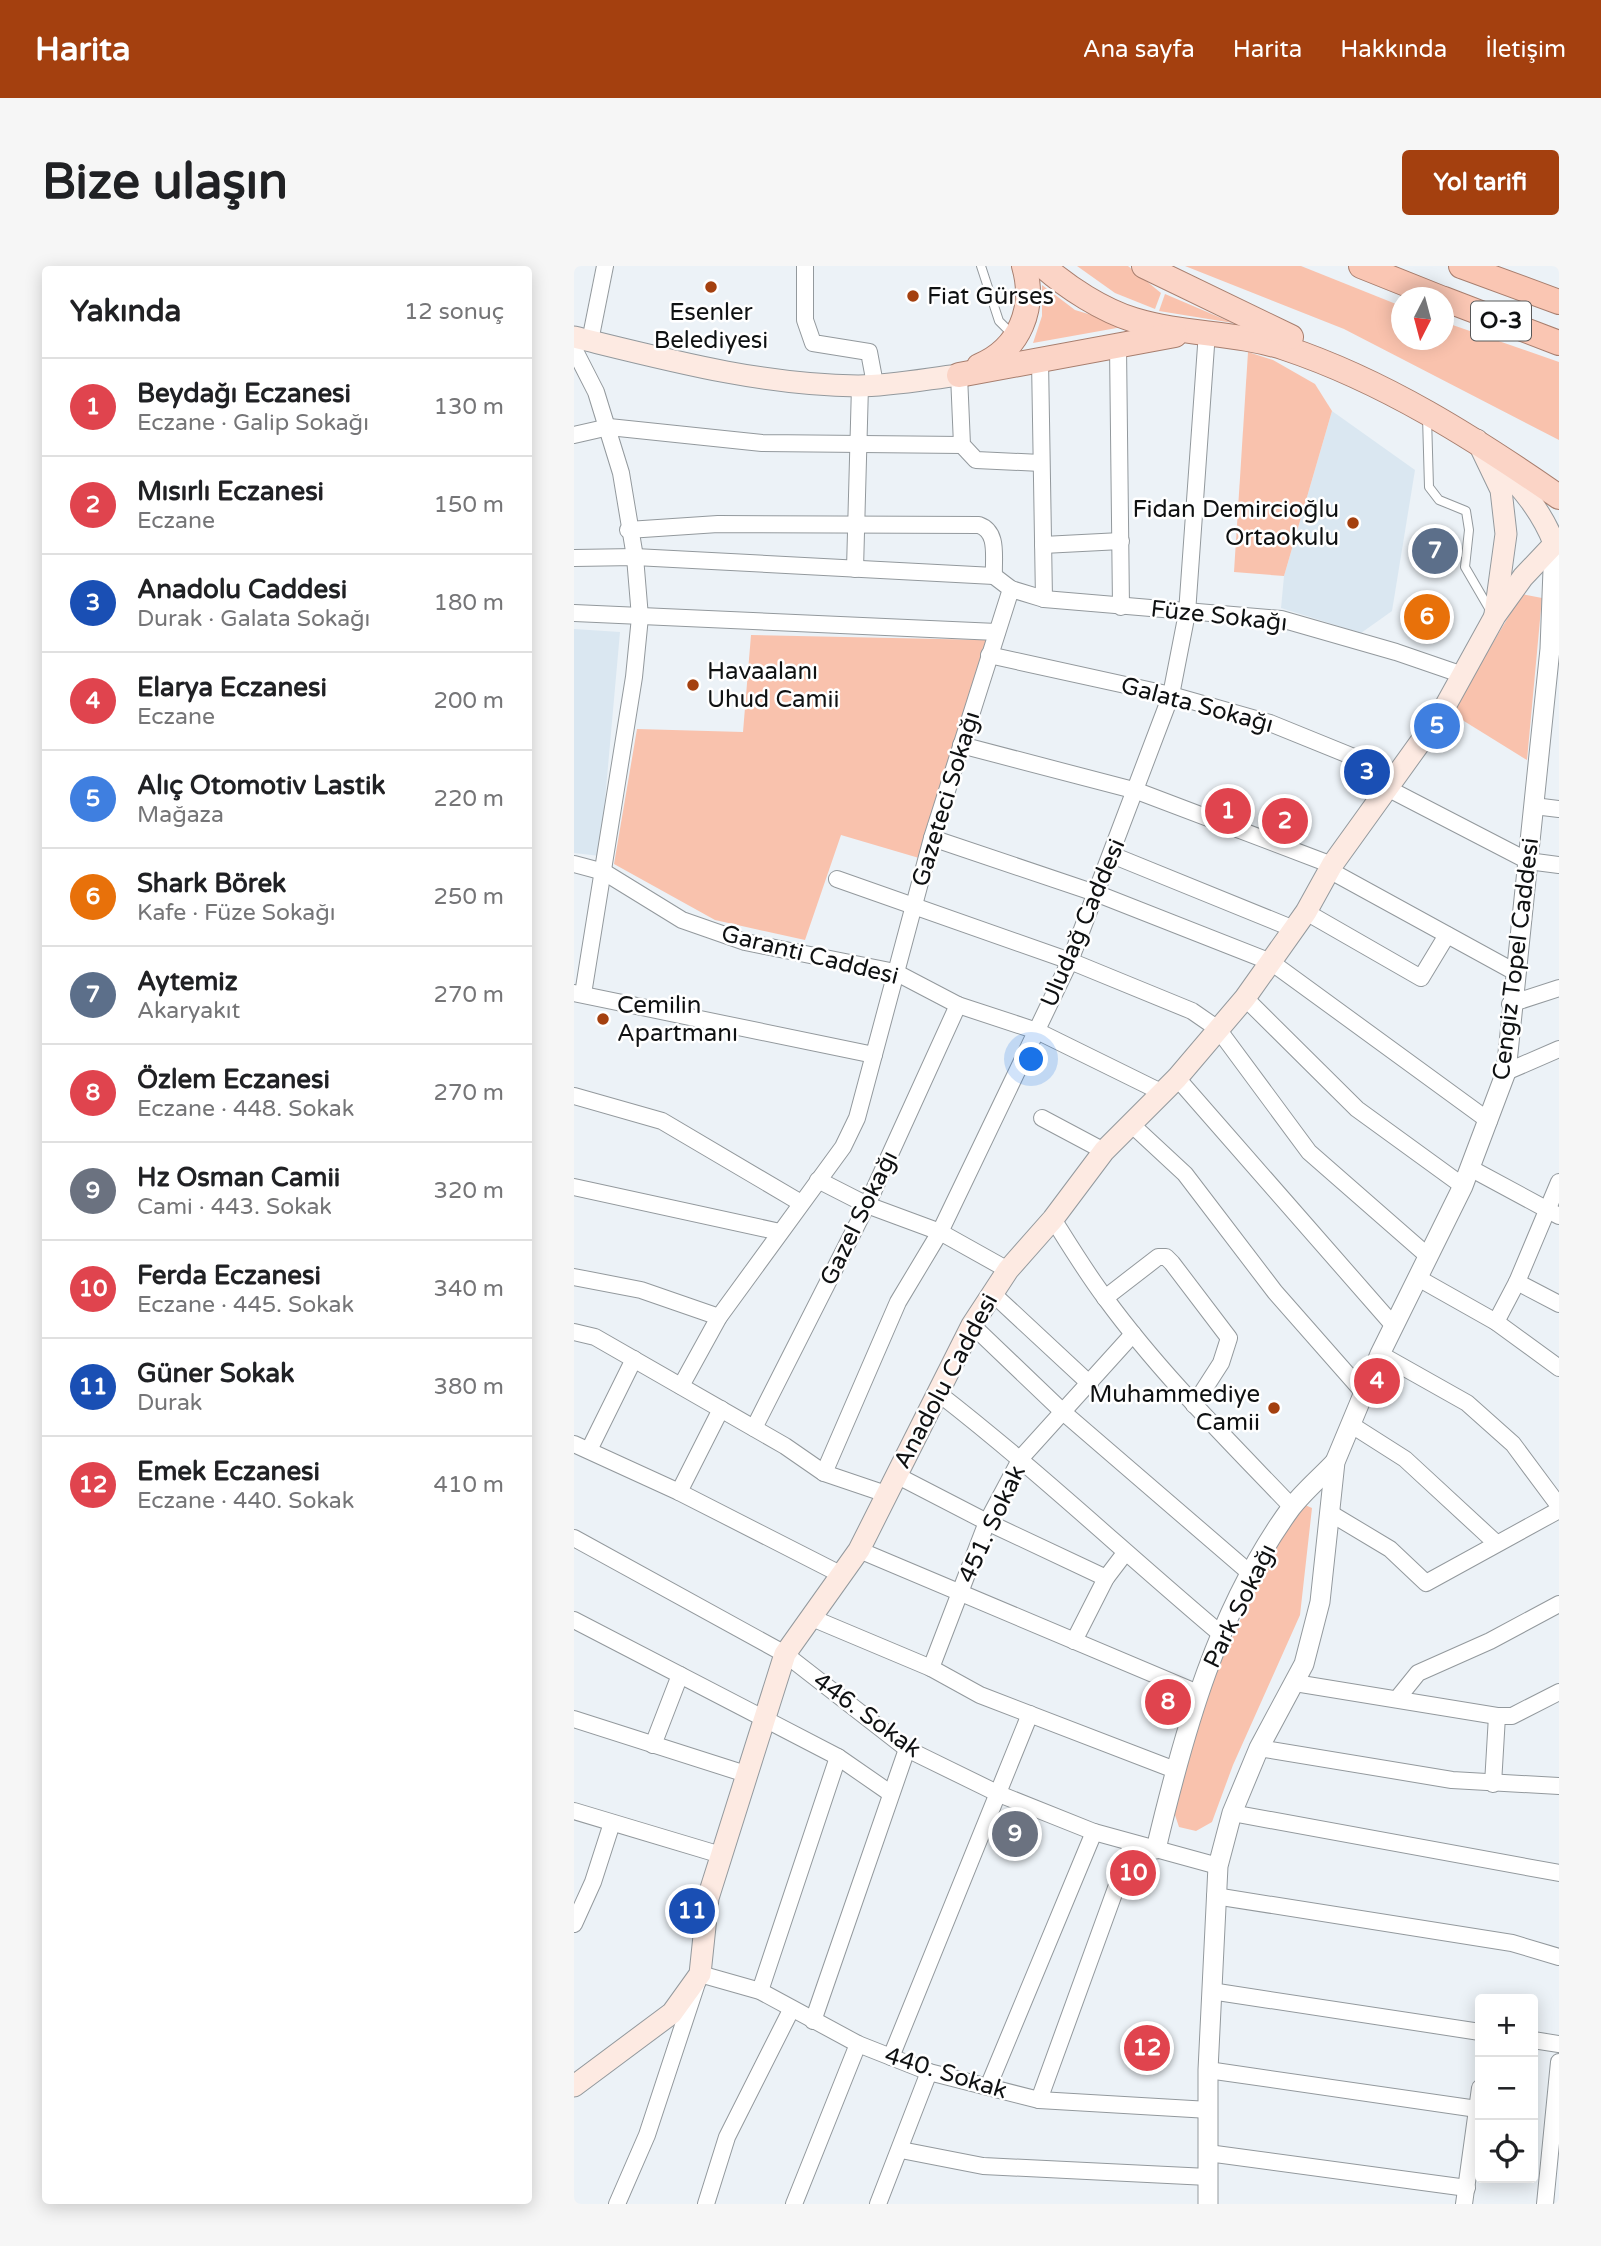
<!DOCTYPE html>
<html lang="tr">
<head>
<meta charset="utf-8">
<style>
	body { margin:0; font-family:"Varela Round",sans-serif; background:#f6f6f6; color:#202124 }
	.controls { position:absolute; right:21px; bottom:21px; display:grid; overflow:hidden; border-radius:7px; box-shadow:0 4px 18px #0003 }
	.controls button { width:63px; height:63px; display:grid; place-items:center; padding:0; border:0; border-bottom:2px solid #e0e0e0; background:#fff; color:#202124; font:35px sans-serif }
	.compass { position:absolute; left:817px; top:21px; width:63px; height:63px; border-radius:50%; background:#fff; box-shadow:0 4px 18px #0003; rotate:186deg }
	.you { position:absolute; left:458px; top:794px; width:24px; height:24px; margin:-18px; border:5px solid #fff; border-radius:50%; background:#1a73e8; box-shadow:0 0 0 10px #1a73e833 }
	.badge { display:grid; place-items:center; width:46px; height:46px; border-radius:50%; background:#a4400f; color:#fff; font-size:23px; font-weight:700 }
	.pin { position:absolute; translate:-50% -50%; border:4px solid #fff; box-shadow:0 2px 7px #0006 }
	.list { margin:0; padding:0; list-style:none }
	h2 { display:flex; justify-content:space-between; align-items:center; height:91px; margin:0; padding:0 28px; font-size:30px }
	h2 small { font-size:23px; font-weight:400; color:#757577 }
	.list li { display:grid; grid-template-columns:46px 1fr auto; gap:21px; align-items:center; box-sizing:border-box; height:98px; padding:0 28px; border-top:2px solid #e0e0e0 }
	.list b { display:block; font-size:26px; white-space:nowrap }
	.list p { margin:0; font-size:23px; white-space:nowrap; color:#757577 }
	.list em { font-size:23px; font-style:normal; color:#757577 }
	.icon { flex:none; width:38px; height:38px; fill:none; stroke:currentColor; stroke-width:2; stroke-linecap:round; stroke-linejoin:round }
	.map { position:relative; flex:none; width:985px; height:1938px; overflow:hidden; border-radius:7px }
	header { display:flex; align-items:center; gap:42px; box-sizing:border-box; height:98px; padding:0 35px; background:#a4400f; color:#fff }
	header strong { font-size:33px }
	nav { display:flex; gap:38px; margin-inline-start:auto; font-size:24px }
	.intro { display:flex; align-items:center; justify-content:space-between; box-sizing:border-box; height:168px; padding:0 42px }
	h1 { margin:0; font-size:49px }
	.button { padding:18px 32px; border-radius:7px; background:#a4400f; color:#fff; font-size:24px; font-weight:700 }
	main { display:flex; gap:42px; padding:0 42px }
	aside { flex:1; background:#fff; border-radius:7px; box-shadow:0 4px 18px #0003 }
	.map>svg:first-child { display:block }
</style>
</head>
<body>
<header>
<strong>Harita</strong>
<nav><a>Ana sayfa</a><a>Harita</a><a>Hakkında</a><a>İletişim</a></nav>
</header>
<div class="intro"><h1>Bize ulaşın</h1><a class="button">Yol tarifi</a></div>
<main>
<aside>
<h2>Yakında<small>12 sonuç</small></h2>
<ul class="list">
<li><span class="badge" style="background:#e0444e">1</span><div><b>Beydağı Eczanesi</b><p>Eczane · Galip Sokağı</p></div><em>130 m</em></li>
<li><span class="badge" style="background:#e0444e">2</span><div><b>Mısırlı Eczanesi</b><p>Eczane</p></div><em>150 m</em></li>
<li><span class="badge" style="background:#1a4fb4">3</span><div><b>Anadolu Caddesi</b><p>Durak · Galata Sokağı</p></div><em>180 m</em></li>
<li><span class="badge" style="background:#e0444e">4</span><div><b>Elarya Eczanesi</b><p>Eczane</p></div><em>200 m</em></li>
<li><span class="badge" style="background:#3f7fe0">5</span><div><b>Alıç Otomotiv Lastik</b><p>Mağaza</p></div><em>220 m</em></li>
<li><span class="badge" style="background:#e8710a">6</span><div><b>Shark Börek</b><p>Kafe · Füze Sokağı</p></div><em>250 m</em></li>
<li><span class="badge" style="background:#5c6f8a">7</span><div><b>Aytemiz</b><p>Akaryakıt</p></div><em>270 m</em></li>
<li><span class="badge" style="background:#e0444e">8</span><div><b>Özlem Eczanesi</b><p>Eczane · 448. Sokak</p></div><em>270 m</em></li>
<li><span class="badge" style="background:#6b7280">9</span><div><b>Hz Osman Camii</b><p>Cami · 443. Sokak</p></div><em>320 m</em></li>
<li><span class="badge" style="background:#e0444e">10</span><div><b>Ferda Eczanesi</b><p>Eczane · 445. Sokak</p></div><em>340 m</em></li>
<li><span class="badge" style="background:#1a4fb4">11</span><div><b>Güner Sokak</b><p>Durak</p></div><em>380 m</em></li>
<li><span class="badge" style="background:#e0444e">12</span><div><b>Emek Eczanesi</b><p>Eczane · 440. Sokak</p></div><em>410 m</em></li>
</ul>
</aside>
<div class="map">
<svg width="985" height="1938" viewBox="0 0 985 1938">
	<rect width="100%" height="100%" fill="#ecf2f7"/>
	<g fill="#dae7f1">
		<polygon points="758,145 841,204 818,345 787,367 707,342 710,310"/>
		<polygon points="0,363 46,366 26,590 0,587"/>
	</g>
	<g fill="#f9c2ad">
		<polygon points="503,0 554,0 587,27 581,43 541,27"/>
		<polygon points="611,0 727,0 827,40 828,74 870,74 870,56 985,96 985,174 770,63"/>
		<polygon points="468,19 501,44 554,60 459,77 468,50"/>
		<polygon points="591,28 659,57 585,45"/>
		<polygon points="674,86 699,94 741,118 758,145 710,310 660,306"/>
		<polygon points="948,328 968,332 953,494 877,447"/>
		<polygon points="177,369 413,374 345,592 267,569 231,674 141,654 40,598 63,463 169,466"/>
		<polygon points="731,1239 738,1242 726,1349 659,1499 638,1556 622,1565 605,1561 601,1549 600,1529 631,1430 699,1283"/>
	</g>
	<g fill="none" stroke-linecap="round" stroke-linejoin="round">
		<g stroke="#93999d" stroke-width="10">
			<g id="service">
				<polyline points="407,0 425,55 439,69"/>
				<polyline points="853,151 855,221 865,234 892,245 895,264 891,301 916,344"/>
			</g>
		</g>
		<g stroke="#93999d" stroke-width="18">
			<g id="minor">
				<polyline points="231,0 231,54 239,77 295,86 301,118"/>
				<polyline points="16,75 31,0"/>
				<polyline points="544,80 547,341"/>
				<polyline points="0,83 22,126 47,207 61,291 66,351 60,411 9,728"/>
				<polyline points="466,94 470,333"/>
				<polyline points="385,109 388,179 402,194 467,197"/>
				<polyline points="0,169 35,161 188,177 388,179"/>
				<path d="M54,264L144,258L405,259C425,266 419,291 420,310L437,323L358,572L283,852L269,881L145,1051L107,1120"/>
				<polyline points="469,279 547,275"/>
				<polyline points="0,292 61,291 420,310"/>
				<polyline points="281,303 286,120"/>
				<polyline points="437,323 470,333 707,353 822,386 889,409"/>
				<polyline points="0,347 423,366"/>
				<polyline points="415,389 597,429 696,457 824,509"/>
				<polyline points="387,479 563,525 758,599"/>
				<polyline points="813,522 954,595 985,599"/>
				<polyline points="960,540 985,543"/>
				<polyline points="358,572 524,628 697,696 915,855"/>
				<polyline points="538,589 720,663"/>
				<polyline points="0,598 30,606 108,654 171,676 321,706 384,739 463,765 589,827"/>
				<polyline points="755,604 941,706"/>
				<polyline points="263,613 496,695 618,745 644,763 735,886 855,991"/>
				<polyline points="732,646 847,712 873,669"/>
				<polyline points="0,727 300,789"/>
				<polyline points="671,732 783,843 889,920"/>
				<polyline points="936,738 985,722"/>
				<polyline points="932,806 985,783"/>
				<polyline points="603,812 820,1060"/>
				<polyline points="0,830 88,855 227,937"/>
				<polyline points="468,852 530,885"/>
				<polyline points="556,857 611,908 701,1026 789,1126"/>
				<polyline points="896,902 985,950"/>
				<polyline points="244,914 293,939 366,966 434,1004"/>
				<polyline points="0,921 206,966"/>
				<path d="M479,953C496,980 513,1008 532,1033C587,1108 654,1174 718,1241"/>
				<polyline points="0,1011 67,1024 145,1051"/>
				<polyline points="844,1012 922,1056 985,1102"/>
				<polyline points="943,1016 985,1038"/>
				<polyline points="418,1027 516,1118"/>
				<polyline points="531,1032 584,991 592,991 598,997 655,1072 647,1097 620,1139"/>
				<polyline points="922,1056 943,1016 985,916"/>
				<polyline points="398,1059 489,1146 677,1308"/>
				<polyline points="0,1066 21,1071 211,1180 250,1207 312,1228"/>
				<polyline points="806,1088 893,1137 939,1178 985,1240"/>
				<path d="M364,1127C462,1203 553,1289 648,1369"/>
				<polyline points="776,1158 831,1193 922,1277"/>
				<polyline points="180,1162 293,939 384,739"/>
				<polyline points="0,1178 105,1226 266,1308"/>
				<polyline points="15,1184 60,1093"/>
				<polyline points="250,1207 324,1036 366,966 496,695 597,429 613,347 633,66"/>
				<polyline points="322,1209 413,1256 532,1312"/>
				<polyline points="105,1226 147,1143"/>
				<polyline points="756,1247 816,1283 852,1317 985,1244"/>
				<polyline points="0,1272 211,1388 333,1483 425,1528 520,1566 644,1600"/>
				<polyline points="285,1284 624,1427"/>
				<polyline points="238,1352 357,1402 406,1429 601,1504"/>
				<polyline points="0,1354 264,1491 316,1527"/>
				<polyline points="500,1375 532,1312 551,1287"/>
				<polyline points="357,1402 413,1256 447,1192 559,1068"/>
				<polyline points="721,1417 923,1450 938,1450 985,1426"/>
				<polyline points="823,1433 844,1407 916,1375 985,1338"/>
				<polyline points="0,1453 172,1508"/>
				<polyline points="79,1479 106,1409"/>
				<polyline points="685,1482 878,1514 985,1520"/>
				<polyline points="919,1518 923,1450"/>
				<polyline points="0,1545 147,1589"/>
				<polyline points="658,1547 985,1607"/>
				<polyline points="641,1630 938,1677 985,1691"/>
				<polyline points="0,1658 19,1616 38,1557"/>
				<polyline points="186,1725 264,1491"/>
				<polyline points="637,1725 906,1766"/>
				<polyline points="239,1755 333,1483"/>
				<polyline points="959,1774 985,1778"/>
				<polyline points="317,1791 456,1448"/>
				<polyline points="634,1804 903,1843"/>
				<polyline points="414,1821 520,1566"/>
				<polyline points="465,1834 558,1578"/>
				<polyline points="327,1884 409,1900 634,1911"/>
				<polyline points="634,1887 893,1922"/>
				<polyline points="43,1938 73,1869 126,1708 186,1725 284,1778 355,1806 465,1834 635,1844"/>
				<polyline points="132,1938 153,1871 217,1744"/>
				<polyline points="220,1938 284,1778"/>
				<polyline points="304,1938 355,1806"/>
				<polyline points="890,1938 906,1822"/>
				<polyline points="971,1938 985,1796"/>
			</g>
		</g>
		<g stroke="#93999d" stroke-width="21">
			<g id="tertiary">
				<path d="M582,1583C610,1465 644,1342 717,1242C729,1226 747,1211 761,1196"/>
				<polyline points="634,1938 634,1804 644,1600 658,1547 685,1482 730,1398 746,1336 761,1196 806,1088 889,920 932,806 976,383 980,277"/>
			</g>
		</g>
		<g stroke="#93999d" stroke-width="23">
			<g id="secondary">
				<path d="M0,71C94,94 187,119 284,120C317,120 352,113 385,109"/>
				<polyline points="903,174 927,224 932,268 921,348"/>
				<path d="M924,196C947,222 967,244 980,277"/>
				<polyline points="0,1820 98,1747 126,1708 134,1632 211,1388 285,1284 398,1059 434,1004 479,953 530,885 603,812 671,732 732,646 758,599 868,446 921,350 949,311 985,273"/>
			</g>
		</g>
		<g stroke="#a77e6e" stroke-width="26">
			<g id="primary">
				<path d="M469,0C494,22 528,44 560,54C609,69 662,66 711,82C810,115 900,172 985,231"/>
				<polyline points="570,0 717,71"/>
				<path d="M405,100C446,83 462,42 450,0"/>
				<polyline points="385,109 601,69"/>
			</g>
		</g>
		<g stroke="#a77e6e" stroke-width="26">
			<g id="trunk">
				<polyline points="787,0 867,32"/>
				<polyline points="887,0 985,36"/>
				<polyline points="870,33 985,77"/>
			</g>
		</g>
		<use href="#service" stroke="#fff" stroke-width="8"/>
		<use href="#minor" stroke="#fff" stroke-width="16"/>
		<use href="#tertiary" stroke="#fff" stroke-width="19"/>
		<use href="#secondary" stroke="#fdeae2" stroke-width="21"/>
		<use href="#primary" stroke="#fbd4c6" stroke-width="24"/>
		<use href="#trunk" stroke="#fac6b3" stroke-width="24"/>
	</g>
	<g fill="#a4400f" stroke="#fff" stroke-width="2.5">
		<circle cx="137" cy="21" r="7"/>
		<circle cx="339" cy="30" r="7"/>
		<circle cx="779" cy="257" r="7"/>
		<circle cx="119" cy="419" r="7"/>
		<circle cx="29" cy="753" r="7"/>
		<circle cx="700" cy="1142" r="7"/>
	</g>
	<g text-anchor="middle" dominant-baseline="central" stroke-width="5" stroke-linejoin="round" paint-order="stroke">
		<rect fill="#fff" stroke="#575859" stroke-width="2" x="897" y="35.5" width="60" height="39" rx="5"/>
		<g font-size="23" font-weight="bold" fill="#0f1112">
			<text x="927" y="55">O-3</text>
		</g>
		<g font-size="24" fill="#0f1112" stroke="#fff" text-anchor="start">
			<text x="353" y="30">Fiat Gürses</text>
			<text x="137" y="46" text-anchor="middle">Esenler<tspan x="137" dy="28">Belediyesi</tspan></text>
			<text x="765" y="243" text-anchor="end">Fidan Demircioğlu<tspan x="765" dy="28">Ortaokulu</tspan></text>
			<text x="133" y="405">Havaalanı<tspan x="133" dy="28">Uhud Camii</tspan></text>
			<text x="43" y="739">Cemilin<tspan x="43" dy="28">Apartmanı</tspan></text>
			<text x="686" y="1128" text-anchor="end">Muhammediye<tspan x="686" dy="28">Camii</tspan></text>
		</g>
		<g font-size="24" fill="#0f1112" stroke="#fff">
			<text transform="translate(645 350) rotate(6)">Füze Sokağı</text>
			<text transform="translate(623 439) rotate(15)">Galata Sokağı</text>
			<text transform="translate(372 533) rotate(-73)">Gazeteci Sokağı</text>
			<text transform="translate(509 657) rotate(-67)">Uludağ Caddesi</text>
			<text transform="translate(236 689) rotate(14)">Garanti Caddesi</text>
			<text transform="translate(942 693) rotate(-83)">Cengiz Topel Caddesi</text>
			<text transform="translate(285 952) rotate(-64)">Gazel Sokağı</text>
			<text transform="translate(372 1115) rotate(-62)">Anadolu Caddesi</text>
			<text transform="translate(418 1258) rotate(-65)">451. Sokak</text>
			<text transform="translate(666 1340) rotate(-64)">Park Sokağı</text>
			<text transform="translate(293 1449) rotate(36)">446. Sokak</text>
			<text transform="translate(372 1807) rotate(17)">440. Sokak</text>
		</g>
	</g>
</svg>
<div class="controls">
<button>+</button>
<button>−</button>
<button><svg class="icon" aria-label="locate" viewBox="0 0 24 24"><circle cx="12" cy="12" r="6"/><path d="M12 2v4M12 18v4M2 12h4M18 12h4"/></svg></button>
</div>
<svg class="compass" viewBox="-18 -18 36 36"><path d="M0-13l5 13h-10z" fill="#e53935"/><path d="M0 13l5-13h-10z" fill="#757577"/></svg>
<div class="you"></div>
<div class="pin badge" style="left:654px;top:545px;background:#e0444e">1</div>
<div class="pin badge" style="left:711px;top:555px;background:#e0444e">2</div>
<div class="pin badge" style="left:793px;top:506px;background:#1a4fb4">3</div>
<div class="pin badge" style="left:803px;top:1115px;background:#e0444e">4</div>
<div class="pin badge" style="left:863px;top:460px;background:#3f7fe0">5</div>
<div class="pin badge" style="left:853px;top:351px;background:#e8710a">6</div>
<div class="pin badge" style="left:861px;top:285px;background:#5c6f8a">7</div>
<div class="pin badge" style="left:594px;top:1436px;background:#e0444e">8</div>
<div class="pin badge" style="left:441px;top:1568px;background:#6b7280">9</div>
<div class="pin badge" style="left:559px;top:1607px;background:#e0444e">10</div>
<div class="pin badge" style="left:118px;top:1645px;background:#1a4fb4">11</div>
<div class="pin badge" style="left:573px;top:1782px;background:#e0444e">12</div>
</div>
</main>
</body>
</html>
